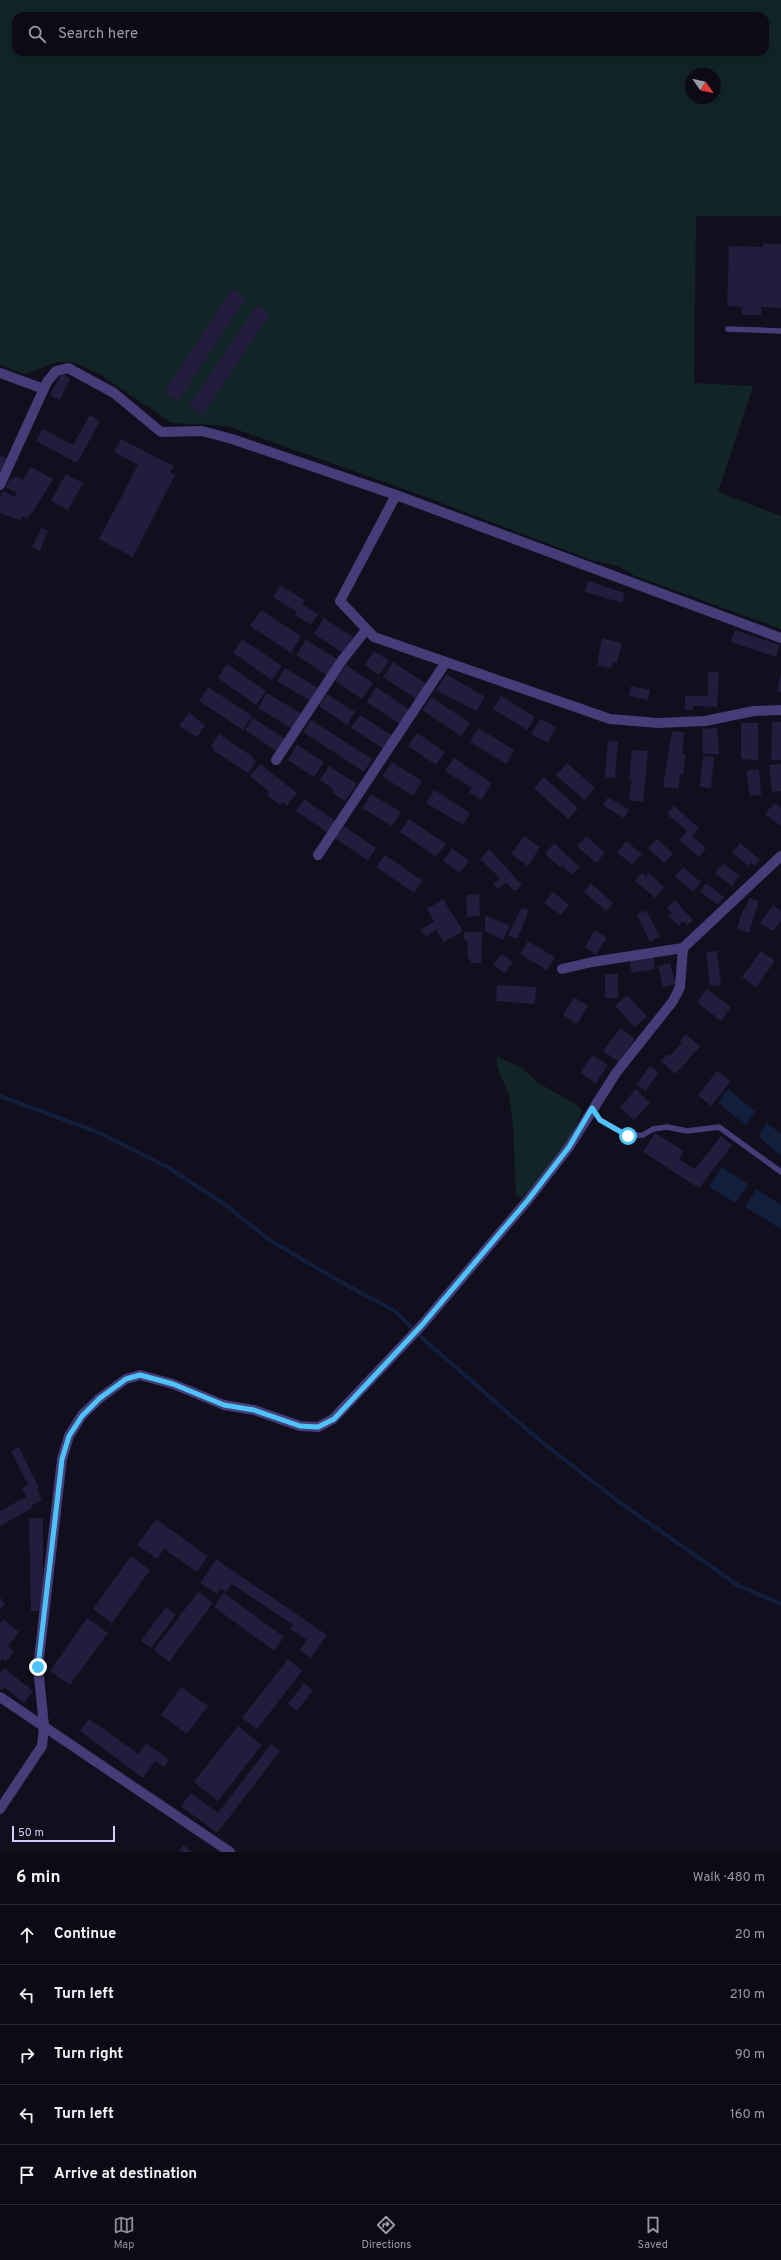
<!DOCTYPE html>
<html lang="en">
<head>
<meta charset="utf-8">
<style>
	body { margin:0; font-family:Overpass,sans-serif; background:#16131f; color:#f1f3f6 }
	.compass { position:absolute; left:685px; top:68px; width:36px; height:36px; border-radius:50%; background:#0d0a16; box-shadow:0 2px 10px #0003; rotate:124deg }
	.scale { position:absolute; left:12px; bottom:10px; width:103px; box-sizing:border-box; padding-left:4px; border:2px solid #d6cefa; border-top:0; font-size:11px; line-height:14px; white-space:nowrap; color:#d6cefa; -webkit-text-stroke:3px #110e1d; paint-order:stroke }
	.stop { position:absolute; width:12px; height:12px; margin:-9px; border:3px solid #4fc3f7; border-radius:50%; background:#fff }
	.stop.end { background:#4fc3f7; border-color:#fff; box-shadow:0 1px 4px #0008 }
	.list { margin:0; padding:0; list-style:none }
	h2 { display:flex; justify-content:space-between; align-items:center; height:52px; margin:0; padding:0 16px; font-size:17px }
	h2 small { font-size:13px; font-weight:400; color:#9a9aa1 }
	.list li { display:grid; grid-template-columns:26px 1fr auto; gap:12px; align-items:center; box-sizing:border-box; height:60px; padding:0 16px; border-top:1px solid #2d2b35 }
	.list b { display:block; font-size:15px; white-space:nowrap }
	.list em { font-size:13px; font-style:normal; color:#9a9aa1 }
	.icon { flex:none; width:22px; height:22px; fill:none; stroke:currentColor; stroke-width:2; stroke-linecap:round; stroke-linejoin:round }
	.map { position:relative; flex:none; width:781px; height:1852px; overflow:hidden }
	.search { position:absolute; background:#0d0a16; box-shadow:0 2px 10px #0003; left:12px; right:12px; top:12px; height:44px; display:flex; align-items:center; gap:10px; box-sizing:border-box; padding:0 14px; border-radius:12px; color:#9a9aa1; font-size:15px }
	.sheet { height:352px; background:#0d0a16 }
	nav { display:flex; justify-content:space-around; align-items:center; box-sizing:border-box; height:56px; border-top:1px solid #2d2b35; background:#0d0a16; font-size:11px; color:#9a9aa1 }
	nav a { display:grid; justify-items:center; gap:2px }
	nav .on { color:#8c9099 }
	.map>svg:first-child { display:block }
</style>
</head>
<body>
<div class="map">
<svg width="781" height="1852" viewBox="0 0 781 1852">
	<rect width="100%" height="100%" fill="#110e1d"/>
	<g fill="#112526" fill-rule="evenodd">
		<path d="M0,0H781V216H696L694,383L753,386L718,492L781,516V629L635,576L618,566L591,560L407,490L227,426L172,423L99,374L75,363L57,362L25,374L0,365ZM16,16H765V52H16ZM691,74H715V98H691Z"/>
		<path d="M497,1056L524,1069L537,1082L580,1107L582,1112L566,1147L521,1199L516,1195C514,1163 515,1128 509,1097C506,1082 495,1072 497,1056Z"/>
	</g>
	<g fill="#111f3d">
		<polygon points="728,1089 756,1112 745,1125 718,1102"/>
		<polygon points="767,1123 781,1134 781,1156 758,1136"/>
		<polygon points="722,1167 748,1184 736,1203 709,1187"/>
		<polygon points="756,1189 781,1205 781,1229 745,1207"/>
	</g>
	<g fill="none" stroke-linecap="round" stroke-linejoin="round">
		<polyline stroke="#111f3d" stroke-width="4" points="0,1096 100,1133 169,1168 227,1206 268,1239 337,1280 395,1311 421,1337 538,1439 619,1502 739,1586 781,1604"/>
	</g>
	<g fill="#241c3c">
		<polygon points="763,244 781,244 781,308 761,307 761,315 741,315 742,307 727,306 729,246 763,247"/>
		<polygon points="232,289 246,298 178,401 164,392"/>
		<polygon points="257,305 270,314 203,415 189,406"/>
		<polygon points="62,373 70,378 60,400 50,395"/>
		<polygon points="90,415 100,421 77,463 36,441 43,429 73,445"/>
		<polygon points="121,439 174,466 170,472 175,475 133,557 99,539 138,465 114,452"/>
		<polygon points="0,455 8,459 0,475"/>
		<polygon points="31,467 53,479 31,515 30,514 27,519 22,516 20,520 0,513 0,497 3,491 15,497 17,493 6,487 10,479 12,480 15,476 23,480"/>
		<polygon points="66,474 83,483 68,510 51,501"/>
		<polygon points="41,528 48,531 40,551 32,547"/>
		<polygon points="588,581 625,593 622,603 585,592"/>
		<polygon points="280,585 304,600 302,604 318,614 311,625 295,615 297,612 273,597"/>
		<polygon points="261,610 301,636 291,653 250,626"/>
		<polygon points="324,618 353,637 343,653 314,634"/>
		<polygon points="735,630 780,645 776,657 731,642"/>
		<polygon points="602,638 622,643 617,663 613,662 611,668 597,665"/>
		<polygon points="242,639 282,666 272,680 233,653"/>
		<polygon points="306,640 338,660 328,676 296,655"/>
		<polygon points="374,651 389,661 379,675 364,665"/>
		<polygon points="393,662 426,684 416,699 383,677"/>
		<polygon points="227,664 266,691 256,705 218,678"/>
		<polygon points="346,665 373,683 362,699 335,681"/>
		<polygon points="285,668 318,688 310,701 277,681"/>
		<polygon points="708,672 719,672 717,707 693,706 693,710 685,710 685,696 708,696"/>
		<polygon points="781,673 781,692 777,691"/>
		<polygon points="446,674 485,697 476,711 436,690"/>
		<polygon points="631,686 650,690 648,700 629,696"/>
		<polygon points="208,687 252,716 243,730 199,701"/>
		<polygon points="376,687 410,710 400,724 367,702"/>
		<polygon points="267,693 302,714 293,729 258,708"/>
		<polygon points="327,694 355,712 347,725 319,706"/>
		<polygon points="501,696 535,717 527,730 493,709"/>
		<polygon points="431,697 470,723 461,736 422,710"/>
		<polygon points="189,712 205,726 197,737 179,726"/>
		<polygon points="360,715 393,736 384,749 351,728"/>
		<polygon points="253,718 286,739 278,752 245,730"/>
		<polygon points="540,719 556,727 548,743 531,734"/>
		<polygon points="311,720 372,759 364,772 303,732"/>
		<polygon points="772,722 781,722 781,760 771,760"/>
		<polygon points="741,723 758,723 758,760 741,759"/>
		<polygon points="478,728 514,750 506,764 470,742"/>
		<polygon points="717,728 719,754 703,754 702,729"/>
		<polygon points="672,731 684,732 682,754 686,755 683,774 680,774 678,789 663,787"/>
		<polygon points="417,733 445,752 436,765 408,746"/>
		<polygon points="219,734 253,757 252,758 256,762 248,773 213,750 214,749 211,746"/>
		<polygon points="608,741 618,742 615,778 605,777"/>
		<polygon points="297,745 324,762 314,777 288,760"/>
		<polygon points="632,750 648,751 643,802 629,800 632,780 629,780"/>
		<polygon points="703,756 714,757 711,788 700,787"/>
		<polygon points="454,758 492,783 481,800 469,792 472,788 445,771"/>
		<polygon points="392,762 422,781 413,796 382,776"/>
		<polygon points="567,763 595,788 584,800 556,775"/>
		<polygon points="260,764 297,793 287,806 283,802 280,805 267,795 269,792 250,776"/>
		<polygon points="781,764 781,791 772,792 769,765"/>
		<polygon points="329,766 357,784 345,801 332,793 334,790 320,780"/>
		<polygon points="759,769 761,795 750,796 746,771"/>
		<polygon points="544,777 578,808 568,819 534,788"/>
		<polygon points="434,790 470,813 463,825 426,803"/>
		<polygon points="371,794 401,812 392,826 362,808"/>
		<polygon points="608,797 629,810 624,818 603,805"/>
		<polygon points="304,799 336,821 328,833 296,811"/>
		<polygon points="774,803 781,808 781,826 765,814"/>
		<polygon points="674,806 699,828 692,836 706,848 699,857 679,840 687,831 667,814"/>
		<polygon points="409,819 446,844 436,857 400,832"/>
		<polygon points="344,826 376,848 368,861 335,838"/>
		<polygon points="524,836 540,847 528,866 511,854"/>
		<polygon points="586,836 605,853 596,863 577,846"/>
		<polygon points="657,839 673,854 664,863 648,848"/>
		<polygon points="626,841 642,854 632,865 617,852"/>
		<polygon points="554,843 579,867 572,875 562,865 560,867 545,854"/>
		<polygon points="740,843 760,860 755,866 751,863 749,866 732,853"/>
		<polygon points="452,848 469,861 460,873 443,861"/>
		<polygon points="489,849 522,885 515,891 506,883 498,889 493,884 500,878 480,859"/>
		<polygon points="385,855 423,881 414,893 376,867"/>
		<polygon points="723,863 739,876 732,886 715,873"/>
		<polygon points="683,867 701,882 693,892 675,877"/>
		<polygon points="642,873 646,877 649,873 664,887 655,898 635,881"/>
		<polygon points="591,883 613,903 606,911 584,892"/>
		<polygon points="706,883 724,897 717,905 700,891"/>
		<polygon points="553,892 569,905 561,915 544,903"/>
		<polygon points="479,894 480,916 467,917 466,895"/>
		<polygon points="749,898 759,901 749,933 737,929 743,909 745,909"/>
		<polygon points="443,899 463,931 444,942 436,930 426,937 421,930 434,921 427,909"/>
		<polygon points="675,900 693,920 687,925 683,921 679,926 669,916 672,913 667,908"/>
		<polygon points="773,905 781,911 781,920 773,931 760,923"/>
		<polygon points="522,907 528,910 527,916 517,939 508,935"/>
		<polygon points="646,910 660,936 650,942 637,915"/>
		<polygon points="485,915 510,926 503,940 485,931"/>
		<polygon points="595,930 607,938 596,955 585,947"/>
		<polygon points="464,932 482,932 481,963 471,963 471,959 468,959 467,940 464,941"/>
		<polygon points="528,941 555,957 547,970 520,954"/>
		<polygon points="717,951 721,985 710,986 706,952"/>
		<polygon points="761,951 775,961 756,987 742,977"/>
		<polygon points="502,954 513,963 504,973 493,964"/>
		<polygon points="653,955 655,969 632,973 629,960"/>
		<polygon points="670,963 676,984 663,987 658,966"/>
		<rect x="605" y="974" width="13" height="24"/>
		<polygon points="497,985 536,987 535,1004 496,1001"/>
		<polygon points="707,989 731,1007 721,1021 697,1002"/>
		<polygon points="627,995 647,1016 635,1027 615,1006"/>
		<polygon points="574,997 588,1006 577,1024 563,1015"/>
		<polygon points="620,1028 635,1039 619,1062 603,1051"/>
		<polygon points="686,1034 700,1047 675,1074 661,1061 668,1054 670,1056 682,1043 680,1041"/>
		<polygon points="592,1055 608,1065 596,1083 580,1073"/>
		<polygon points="650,1066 659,1073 645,1091 637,1084"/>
		<polygon points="717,1071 731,1081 711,1106 698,1095"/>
		<polygon points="636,1089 650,1103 634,1120 620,1107"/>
		<polygon points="655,1133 684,1151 679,1159 695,1169 721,1136 732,1145 699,1188 643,1152"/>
		<polygon points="19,1447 39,1488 37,1489 42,1500 31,1506 22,1488 28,1485 11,1451"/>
		<polygon points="26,1497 32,1508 0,1526 0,1511"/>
		<polygon points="29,1518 43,1518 43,1601 40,1601 41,1611 31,1611"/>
		<polygon points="156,1519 208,1556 197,1572 164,1549 157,1559 137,1545"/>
		<polygon points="131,1556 150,1570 112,1623 93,1609"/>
		<polygon points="216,1559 327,1635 311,1658 300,1650 307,1640 290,1629 293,1625 232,1584 226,1592 221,1589 217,1594 200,1583"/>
		<polygon points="198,1592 213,1603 169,1662 154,1650"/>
		<polygon points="224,1593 284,1637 274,1651 214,1607"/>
		<polygon points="0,1597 5,1605 0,1608"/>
		<polygon points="166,1607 176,1615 151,1648 141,1641"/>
		<polygon points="87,1618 108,1633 70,1685 50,1671"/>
		<polygon points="3,1619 19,1632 8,1646 14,1651 6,1662 2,1659 0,1661 0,1623"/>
		<polygon points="288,1659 302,1671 257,1729 242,1718"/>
		<polygon points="4,1668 33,1691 24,1703 4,1687 2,1691 0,1689 0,1673"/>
		<polygon points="304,1683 313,1690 297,1711 288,1704"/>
		<polygon points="181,1687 208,1706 187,1734 161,1715"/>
		<polygon points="89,1719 139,1754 146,1743 169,1759 164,1767 155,1761 143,1778 80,1731"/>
		<polygon points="238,1726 262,1745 218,1801 194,1782"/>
		<polygon points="271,1744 280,1751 217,1833 181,1806 191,1793 218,1813"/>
		<polygon points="183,1845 192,1852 178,1852"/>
	</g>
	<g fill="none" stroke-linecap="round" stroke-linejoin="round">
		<g stroke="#443d77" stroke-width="5.5">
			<polyline points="728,329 781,331"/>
			<polyline points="593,1109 600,1120 628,1136 643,1135 653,1129 667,1127 687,1131 719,1127 781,1172"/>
		</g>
		<g stroke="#443d77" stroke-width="10">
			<polyline points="0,373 44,389"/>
			<polyline points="0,485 47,382 56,371 68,368 114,393 161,432 202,431 232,439 396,495 781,638"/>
			<polyline points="396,495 340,601 374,637 610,719 658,723 705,721 754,711 781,710"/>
			<polyline points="276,760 343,659 366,630"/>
			<polyline points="318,855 446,662"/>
			<polyline points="562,969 592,962 683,948"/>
			<polyline points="0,1697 230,1852"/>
			<polyline points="0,1809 42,1746 44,1726 38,1667 62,1459 69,1436 82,1415 100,1398 126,1379 140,1375 173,1384 224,1405 254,1410 300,1426 318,1427 333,1419 422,1325 528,1200 569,1147 616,1073 673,1001 680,987 683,948 781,856"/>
		</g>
	</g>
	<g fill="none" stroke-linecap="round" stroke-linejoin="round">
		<polyline stroke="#4fc3f7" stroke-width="5" points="38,1667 62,1459 69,1436 82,1416 100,1398 126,1379 140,1375 173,1384 224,1405 254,1410 300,1426 318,1427 334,1419 422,1325 528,1200 569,1147 592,1108 600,1120 628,1136"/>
	</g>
</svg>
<svg class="compass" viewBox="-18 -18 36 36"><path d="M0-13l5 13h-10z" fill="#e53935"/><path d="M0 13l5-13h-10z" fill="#9a9aa1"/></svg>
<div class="scale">50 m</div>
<div class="stop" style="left:628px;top:1136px"></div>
<div class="stop end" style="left:38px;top:1667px"></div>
<div class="search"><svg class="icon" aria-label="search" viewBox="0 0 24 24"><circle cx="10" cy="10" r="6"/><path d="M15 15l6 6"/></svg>Search here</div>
</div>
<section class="sheet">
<h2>6 min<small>Walk · 480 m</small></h2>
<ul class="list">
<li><svg class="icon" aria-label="ahead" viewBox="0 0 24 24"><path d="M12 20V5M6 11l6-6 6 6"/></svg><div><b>Continue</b></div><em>20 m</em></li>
<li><svg class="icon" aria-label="left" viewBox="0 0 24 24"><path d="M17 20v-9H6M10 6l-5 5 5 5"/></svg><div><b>Turn left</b></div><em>210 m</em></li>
<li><svg class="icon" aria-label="right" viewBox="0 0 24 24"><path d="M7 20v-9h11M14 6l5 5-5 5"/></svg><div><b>Turn right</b></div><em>90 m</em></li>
<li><svg class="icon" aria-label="left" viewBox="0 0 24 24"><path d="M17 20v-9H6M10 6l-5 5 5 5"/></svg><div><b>Turn left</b></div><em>160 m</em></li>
<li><svg class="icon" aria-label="arrive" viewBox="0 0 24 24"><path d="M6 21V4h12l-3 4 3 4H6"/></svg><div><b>Arrive at destination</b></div></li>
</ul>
</section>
<nav>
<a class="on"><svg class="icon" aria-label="map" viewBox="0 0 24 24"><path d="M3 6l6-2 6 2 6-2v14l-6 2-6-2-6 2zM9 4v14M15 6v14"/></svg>Map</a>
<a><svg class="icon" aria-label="directions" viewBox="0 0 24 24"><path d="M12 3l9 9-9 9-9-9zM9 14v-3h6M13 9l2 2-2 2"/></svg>Directions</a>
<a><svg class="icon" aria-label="saved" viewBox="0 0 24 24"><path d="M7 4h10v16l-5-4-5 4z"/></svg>Saved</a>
</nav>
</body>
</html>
